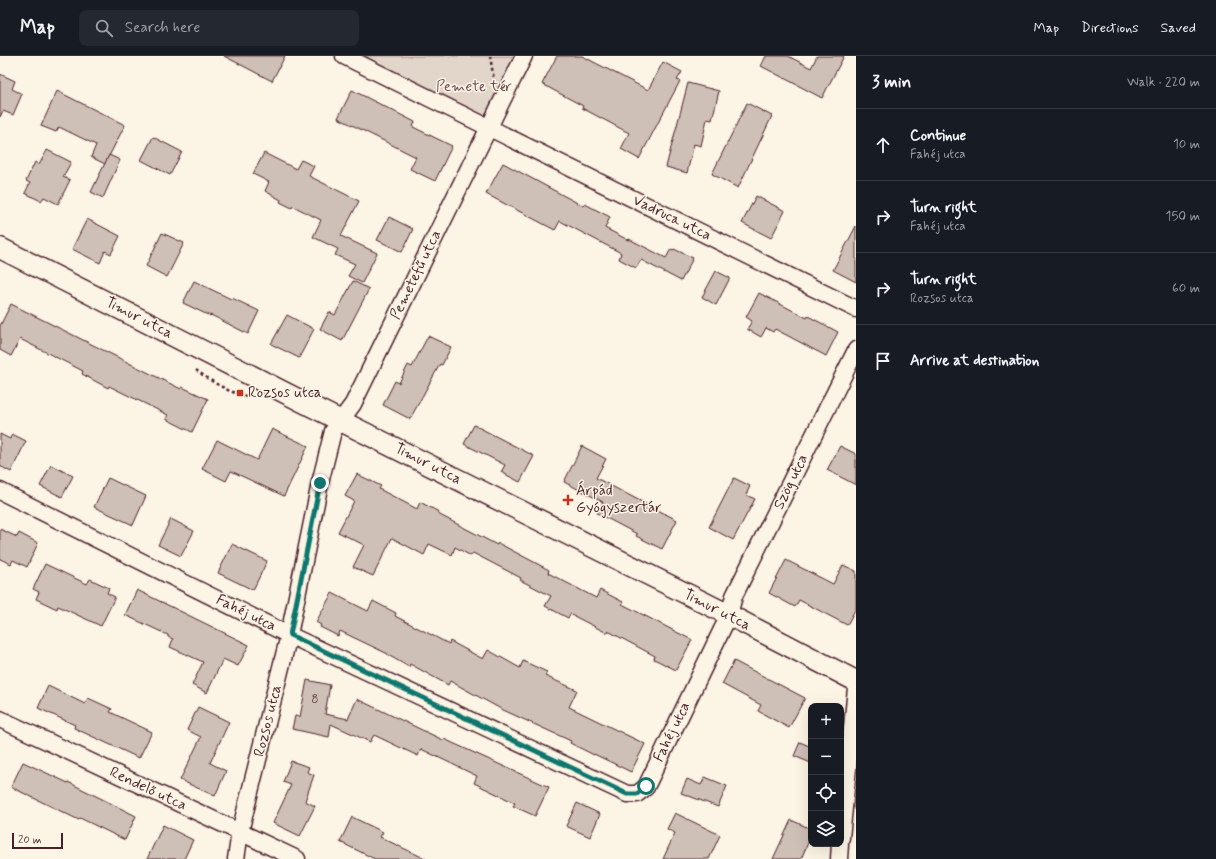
<!DOCTYPE html>
<html lang="en">
<head>
<meta charset="utf-8">
<style>
	body { margin:0; font-family:Mynerve,sans-serif; background:#242831; color:#f1f3f6 }
	.controls { position:absolute; right:12px; bottom:12px; display:grid; overflow:hidden; border-radius:8px; box-shadow:0 4px 16px #0002 }
	.controls button { width:36px; height:36px; display:grid; place-items:center; padding:0; border:0; border-bottom:1px solid #363941; background:#171b24; color:#f1f3f6; font:20px sans-serif }
	.scale { position:absolute; left:12px; bottom:10px; width:51px; box-sizing:border-box; padding-left:4px; border:2px solid #4a1f2b; border-top:0; font-size:11px; line-height:14px; white-space:nowrap; color:#4a1f2b; -webkit-text-stroke:3px #fcf5e5; paint-order:stroke }
	.stop { position:absolute; width:12px; height:12px; margin:-9px; border:3px solid #0f766e; border-radius:50%; background:#fff }
	.stop.end { background:#0f766e; border-color:#fff; box-shadow:0 1px 4px #0008 }
	.list { margin:0; padding:0; list-style:none }
	h2 { display:flex; justify-content:space-between; align-items:center; height:52px; margin:0; padding:0 16px; font-size:17px }
	h2 small { font-size:13px; font-weight:400; color:#9ea1a6 }
	.list li { display:grid; grid-template-columns:26px 1fr auto; gap:12px; align-items:center; box-sizing:border-box; height:72px; padding:0 16px; border-top:1px solid #363941 }
	.list b { display:block; font-size:15px; white-space:nowrap }
	.list p { margin:0; font-size:13px; white-space:nowrap; color:#9ea1a6 }
	.list em { font-size:13px; font-style:normal; color:#9ea1a6 }
	.icon { flex:none; width:22px; height:22px; fill:none; stroke:currentColor; stroke-width:2; stroke-linecap:round; stroke-linejoin:round }
	.map { position:relative; flex:none; width:856px; height:803px; overflow:hidden }
	header { display:flex; align-items:center; gap:24px; box-sizing:border-box; height:56px; padding:0 20px; background:#171b24; border-bottom:1px solid #363941 }
	header strong { font-size:19px }
	nav { display:flex; gap:22px; margin-inline-start:auto; font-size:14px }
	.search { width:280px; height:36px; background:#242831; display:flex; align-items:center; gap:10px; box-sizing:border-box; padding:0 14px; border-radius:8px; color:#9ea1a6; font-size:15px }
	main { display:flex }
	aside { flex:1; background:#171b24 }
	.map>svg:first-child { display:block }
</style>
</head>
<body>
<header>
<strong>Map</strong>
<div class="search"><svg class="icon" aria-label="search" viewBox="0 0 24 24"><circle cx="10" cy="10" r="6"/><path d="M15 15l6 6"/></svg>Search here</div>
<nav><a>Map</a><a>Directions</a><a>Saved</a></nav>
</header>
<main>
<div class="map">
<svg width="856" height="803" viewBox="0 0 856 803">
	<rect width="100%" height="100%" fill="#fcf5e5"/>
	<filter id="ink" filterUnits="userSpaceOnUse"><feTurbulence type="fractalNoise" baseFrequency=".025" numOctaves="2"/><feDisplacementMap in="SourceGraphic" scale="8" xChannelSelector="R" yChannelSelector="G"/><feConvolveMatrix kernelMatrix="1 2 1 2 8 2 1 2 1" color-interpolation-filters="sRGB"/></filter>
	<g filter="url(#ink)">
		<polygon fill="#e2d5ca" stroke="#967a7a" points="346,0 524,0 488,71"/>
		<g fill="#cfc0b7" stroke="#4a1f2b">
			<polygon points="224,0 285,0 272,25"/>
			<polygon points="557,0 582,0 648,34 663,6 682,16 677,24 680,25 639,103 621,93 629,77 582,52 583,50 542,28"/>
			<polygon points="766,0 788,0 811,12 817,0 844,0 822,42 761,10"/>
			<polygon points="0,18 15,25 12,33 22,38 13,59 3,55 0,61"/>
			<polygon points="688,27 719,35 712,64 707,63 701,90 694,88 687,117 666,111"/>
			<polygon points="352,34 415,66 413,71 452,90 435,125 410,113 416,101 338,62"/>
			<polygon points="57,35 125,69 105,108 91,101 96,89 59,71 56,76 41,70"/>
			<polygon points="747,47 772,60 738,132 712,118"/>
			<polygon points="153,81 182,96 170,119 141,104"/>
			<polygon points="47,94 71,106 63,121 70,124 58,148 44,141 41,145 25,137 30,127 26,125 35,106 39,109"/>
			<polygon points="264,97 296,113 301,104 314,110 309,120 359,145 341,180 377,197 362,227 348,220 355,208 335,199 338,193 313,181 321,164 293,150 292,152 280,146 281,144 265,135 269,126 253,118"/>
			<polygon points="109,99 120,104 103,142 91,136"/>
			<polygon points="503,107 583,150 585,148 610,161 605,172 628,184 629,183 666,202 671,193 673,194 674,193 693,202 681,225 641,204 636,212 619,203 621,197 560,165 555,174 486,138"/>
			<polygon points="756,140 785,155 771,182 742,167"/>
			<polygon points="389,161 413,173 402,196 377,184"/>
			<polygon points="87,163 120,180 111,198 105,195 100,207 72,193"/>
			<polygon points="856,170 856,226 833,214"/>
			<polygon points="162,177 184,187 167,221 146,210"/>
			<polygon points="716,215 730,222 716,249 702,241"/>
			<polygon points="194,225 231,243 232,242 259,255 248,278 211,259 210,260 183,247"/>
			<polygon points="353,225 369,233 342,285 320,273 329,256 335,259"/>
			<polygon points="759,237 807,262 808,260 838,276 826,300 775,273 773,276 766,272 761,281 747,273 752,265 746,261"/>
			<polygon points="11,248 181,333 182,331 208,343 192,376 166,363 168,359 109,330 108,332 82,318 83,315 20,283 11,300 0,294 0,270"/>
			<polygon points="287,259 314,273 299,302 271,288"/>
			<polygon points="428,280 451,291 442,309 440,308 410,363 383,349 395,325 399,327 408,309 412,311"/>
			<polygon points="474,369 534,400 520,426 501,416 505,409 464,388"/>
			<polygon points="272,373 308,390 284,440 231,415 226,425 202,413 217,384 257,404"/>
			<polygon points="0,378 10,383 12,378 26,385 11,416 0,410"/>
			<polygon points="582,390 606,403 596,422 677,464 662,493 636,480 637,478 597,457 603,446 564,426"/>
			<polygon points="840,390 856,398 856,429 827,414"/>
			<polygon points="51,409 73,420 62,441 40,430"/>
			<polygon points="357,418 381,430 379,433 417,453 420,446 439,456 438,458 497,489 498,487 549,514 548,517 596,542 600,534 623,546 622,548 692,584 676,614 654,603 655,600 608,575 607,577 570,558 568,562 545,550 551,540 520,524 521,522 473,497 471,500 455,491 452,499 429,488 424,499 392,482 373,520 353,511 364,489 338,476 354,445 345,440"/>
			<polygon points="108,422 146,440 133,469 94,451"/>
			<polygon points="734,422 750,430 746,439 755,443 733,484 709,471"/>
			<polygon points="171,463 194,475 181,500 158,489"/>
			<polygon points="0,473 17,481 19,477 38,487 27,511 13,504 11,508 0,503"/>
			<polygon points="232,488 267,505 253,534 218,517"/>
			<polygon points="786,504 833,528 843,509 856,515 856,552 847,569 799,544 795,551 769,537"/>
			<polygon points="45,508 87,528 90,523 109,532 107,537 115,541 101,570 58,550 57,553 36,543 39,536 33,533"/>
			<polygon points="137,534 249,589 238,610 223,603 207,637 192,629 203,606 170,591 173,583 168,581 168,579 125,559"/>
			<polygon points="332,537 368,555 373,545 396,557 395,560 449,588 450,585 483,603 488,594 520,612 523,605 547,616 545,620 577,634 569,651 645,688 631,716 594,698 594,699 570,687 571,685 501,653 450,625 448,629 410,608 409,611 388,599 388,598 340,575 338,580 320,571 321,569 316,566"/>
			<polygon points="734,605 805,642 789,672 758,655 761,649 722,628"/>
			<polygon points="307,624 330,629 325,658 348,663 357,643 443,684 444,683 549,731 535,760 513,750 515,747 474,727 477,720 421,693 418,700 374,679 370,686 331,668 329,681 292,673 295,660 300,661"/>
			<polygon points="48,630 85,648 88,642 112,653 110,656 152,676 139,702 74,672 75,669 38,652"/>
			<polygon points="198,651 229,666 210,707 226,715 215,740 180,724 201,681 187,674"/>
			<polygon points="800,686 811,691 811,707 794,700"/>
			<polygon points="291,705 309,711 307,716 314,719 305,745 315,750 300,780 273,767 291,729 283,726"/>
			<polygon points="23,706 68,727 68,726 136,760 125,784 80,762 79,764 11,731"/>
			<polygon points="705,721 727,730 718,751 681,737 687,723 701,729"/>
			<polygon points="577,747 600,758 590,781 566,770"/>
			<polygon points="675,757 720,779 709,803 663,803 675,777 667,773"/>
			<polygon points="352,761 383,776 380,781 426,803 375,803 340,786"/>
			<polygon points="791,764 811,773 811,780 801,803 773,803"/>
			<polygon points="163,769 193,784 184,803 147,803"/>
		</g>
		<g fill="none" stroke-linecap="round" stroke-linejoin="round">
			<g stroke="#4a1f2b" stroke-width="19">
				<g id="minor">
					<polyline points="344,0 856,253"/>
					<polyline points="0,435 289,579 627,738 637,738 646,731 729,559 734,540 856,294"/>
					<polyline points="0,663 297,803"/>
					<polyline points="841,782 856,632"/>
					<polyline points="236,803 240,776 289,579 320,427 333,375 353,348 524,0"/>
					<polyline points="839,803 840,788"/>
				</g>
			</g>
			<g stroke="#4a1f2b" stroke-width="23">
				<polyline id="tertiary" points="0,192 313,351 729,559 856,625"/>
			</g>
			<g stroke="#4a1f2b" stroke-width="2.5" stroke-dasharray="3 3" stroke-linecap="butt">
				<polyline points="490,0 494,24"/>
				<path d="M196,314C209,324 232,339 248,340"/>
			</g>
			<use href="#minor" stroke="#fcf5e5" stroke-width="16"/>
			<use href="#tertiary" stroke="#fcf5e5" stroke-width="20"/>
		</g>
	</g>
	<g fill="none" stroke-linecap="round" stroke-linejoin="round" filter="url(#ink)">
		<polyline stroke="#0f766e" stroke-width="5" points="320,427 290,579 627,738 637,738 646,730"/>
	</g>
	<g fill="#c8321e" stroke="#fcf5e5" stroke-width="1.5">
		<rect x="236" y="333" width="8" height="8" rx="2"/>
		<path d="M566 438h4v4h4v4h-4v4h-4v-4h-4v-4h4z"/>
	</g>
	<g text-anchor="middle" dominant-baseline="central" stroke-width="3" stroke-linejoin="round" paint-order="stroke">
		<g font-size="13" fill="#6b474e">
			<text x="315" y="643">8</text>
		</g>
		<g font-size="15" fill="#704c53" stroke="#fcf5e5">
			<text x="474" y="31">Pemete tér</text>
		</g>
		<g font-size="15" fill="#4a1f2b" stroke="#fcf5e5">
			<text transform="translate(672 162) rotate(26)">Vadruca utca</text>
			<text transform="translate(416 219) rotate(-64)">Pemetefű utca</text>
			<text transform="translate(139 262) rotate(27)">Timur utca</text>
			<text transform="translate(428 408) rotate(27)">Timur utca</text>
			<text transform="translate(791 426) rotate(-64)">Szög utca</text>
			<text transform="translate(717 554) rotate(27)">Timur utca</text>
			<text transform="translate(246 557) rotate(26)">Fahéj utca</text>
			<text transform="translate(268 665) rotate(-76)">Rozsos utca</text>
			<text transform="translate(672 676) rotate(-64)">Fahéj utca</text>
			<text transform="translate(148 733) rotate(25)">Rendelő utca</text>
		</g>
		<g font-size="15" fill="#4a1f2b" stroke="#fcf5e5" text-anchor="start">
			<text x="248" y="337">Rozsos utca</text>
			<text x="576" y="435">Árpád<tspan x="576" dy="17">Gyógyszertár</tspan></text>
		</g>
	</g>
</svg>
<div class="controls">
<button>+</button>
<button>−</button>
<button><svg class="icon" aria-label="locate" viewBox="0 0 24 24"><circle cx="12" cy="12" r="6"/><path d="M12 2v4M12 18v4M2 12h4M18 12h4"/></svg></button>
<button><svg class="icon" aria-label="layers" viewBox="0 0 24 24"><path d="M12 4l9 5-9 5-9-5zM3 14l9 5 9-5"/></svg></button>
</div>
<div class="scale">20 m</div>
<div class="stop" style="left:646px;top:730px"></div>
<div class="stop end" style="left:320px;top:427px"></div>
</div>
<aside>
<h2>3 min<small>Walk · 220 m</small></h2>
<ul class="list">
<li><svg class="icon" aria-label="ahead" viewBox="0 0 24 24"><path d="M12 20V5M6 11l6-6 6 6"/></svg><div><b>Continue</b><p>Fahéj utca</p></div><em>10 m</em></li>
<li><svg class="icon" aria-label="right" viewBox="0 0 24 24"><path d="M7 20v-9h11M14 6l5 5-5 5"/></svg><div><b>Turn right</b><p>Fahéj utca</p></div><em>150 m</em></li>
<li><svg class="icon" aria-label="right" viewBox="0 0 24 24"><path d="M7 20v-9h11M14 6l5 5-5 5"/></svg><div><b>Turn right</b><p>Rozsos utca</p></div><em>60 m</em></li>
<li><svg class="icon" aria-label="arrive" viewBox="0 0 24 24"><path d="M6 21V4h12l-3 4 3 4H6"/></svg><div><b>Arrive at destination</b></div></li>
</ul>
</aside>
</main>
</body>
</html>
